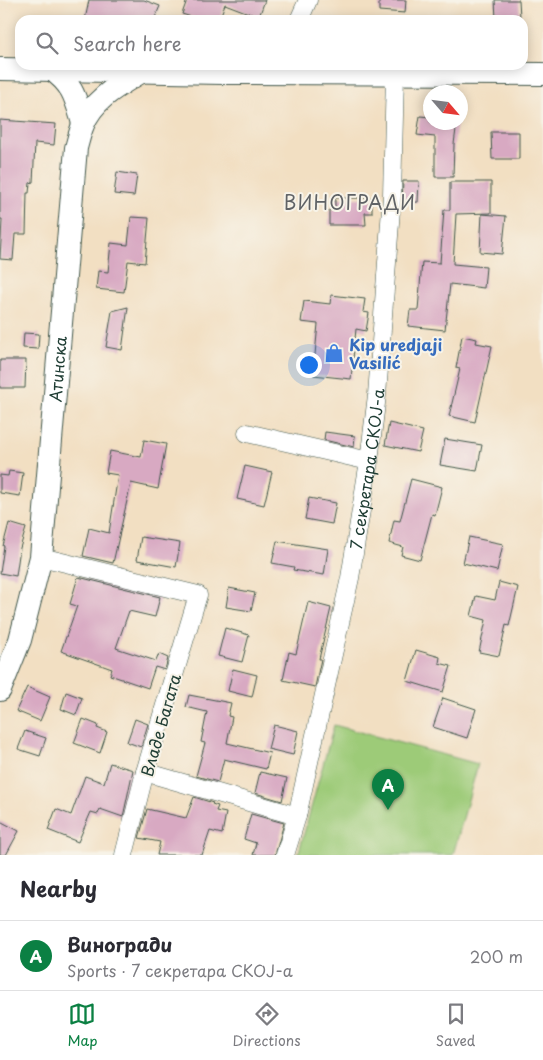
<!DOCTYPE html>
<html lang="en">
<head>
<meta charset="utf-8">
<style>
	body { margin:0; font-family:"Playpen Sans",sans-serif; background:#f2f2f3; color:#2b2b33 }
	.compass { position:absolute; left:423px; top:85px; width:45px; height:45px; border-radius:50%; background:#fff; box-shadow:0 2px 12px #0003; rotate:118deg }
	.you { position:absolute; left:308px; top:364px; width:18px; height:18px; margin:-12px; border:4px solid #fff; border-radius:50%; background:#1a73e8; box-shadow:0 0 0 8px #1a73e833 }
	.badge { display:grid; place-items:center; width:32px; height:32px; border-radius:50%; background:#0b8043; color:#fff; font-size:16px; font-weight:700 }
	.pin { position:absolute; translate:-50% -41px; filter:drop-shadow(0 1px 2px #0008) }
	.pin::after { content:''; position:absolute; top:26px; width:18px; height:15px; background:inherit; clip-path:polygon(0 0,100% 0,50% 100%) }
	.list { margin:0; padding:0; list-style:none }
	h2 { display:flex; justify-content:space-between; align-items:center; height:65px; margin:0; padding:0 20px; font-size:21px }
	h2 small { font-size:16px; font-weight:400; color:#7c7c81 }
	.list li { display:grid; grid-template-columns:32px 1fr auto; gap:15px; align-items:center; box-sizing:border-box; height:70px; padding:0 20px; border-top:1px solid #e1e1e2 }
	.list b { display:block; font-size:19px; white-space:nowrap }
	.list p { margin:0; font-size:16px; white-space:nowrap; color:#7c7c81 }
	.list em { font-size:16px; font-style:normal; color:#7c7c81 }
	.icon { flex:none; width:28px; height:28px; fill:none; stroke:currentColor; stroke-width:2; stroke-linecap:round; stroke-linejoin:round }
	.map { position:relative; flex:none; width:543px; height:855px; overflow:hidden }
	.search { position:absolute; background:#fff; box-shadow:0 2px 12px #0003; left:15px; right:15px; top:15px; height:55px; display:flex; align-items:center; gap:12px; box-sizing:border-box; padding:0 18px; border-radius:15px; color:#7c7c81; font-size:19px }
	.sheet { height:135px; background:#fff }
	nav { display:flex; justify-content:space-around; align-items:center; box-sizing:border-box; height:70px; border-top:1px solid #e1e1e2; background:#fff; font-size:14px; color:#7c7c81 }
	nav a { display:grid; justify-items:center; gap:2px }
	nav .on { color:#0b8043 }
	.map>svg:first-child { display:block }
</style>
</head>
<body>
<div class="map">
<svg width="543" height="855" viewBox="0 0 543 855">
	<rect width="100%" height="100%" fill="#f7f3e8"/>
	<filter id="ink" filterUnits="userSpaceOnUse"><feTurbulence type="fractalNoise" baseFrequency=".02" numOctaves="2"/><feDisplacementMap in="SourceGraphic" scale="10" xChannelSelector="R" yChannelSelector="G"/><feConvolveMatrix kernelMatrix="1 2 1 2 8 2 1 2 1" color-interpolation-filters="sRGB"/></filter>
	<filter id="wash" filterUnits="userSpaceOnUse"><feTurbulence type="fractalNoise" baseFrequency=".0096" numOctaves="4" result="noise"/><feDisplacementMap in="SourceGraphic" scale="20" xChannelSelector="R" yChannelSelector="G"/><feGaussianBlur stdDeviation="1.12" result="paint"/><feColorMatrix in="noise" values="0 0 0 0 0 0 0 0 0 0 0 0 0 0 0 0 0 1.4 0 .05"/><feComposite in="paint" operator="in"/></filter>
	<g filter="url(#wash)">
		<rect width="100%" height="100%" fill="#f2dfc2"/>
		<polygon fill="#9dcb78" stroke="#5e8456" points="334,725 478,764 453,855 298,855"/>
		<g id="blocks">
			<g fill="#d8a9c2">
				<polygon points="89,0 144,0 160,6 154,20 85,20"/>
				<polygon points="187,0 265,0 259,17 225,4 219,20 201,20 182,14"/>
				<polygon points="379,0 406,0 405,13 379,11"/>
				<polygon points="495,0 519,0 520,17 496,19"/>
				<polygon points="420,116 430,117 430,122 457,122 454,144 453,177 435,177 435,137 417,135"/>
				<polygon points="0,120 56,124 54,145 35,143 33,182 30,183 29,193 27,193 26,234 15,234 13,260 0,259 2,219 0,219"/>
				<polygon points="491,132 519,132 519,159 492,159"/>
				<polygon points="117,172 137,175 134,196 114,194"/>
				<polygon points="403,181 419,181 418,202 402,203"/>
				<polygon points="450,182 491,182 491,213 456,214 453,264 486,267 484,288 450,284 445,330 408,326 410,310 418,310 422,262 440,263 444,210 450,210"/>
				<polygon points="335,198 372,198 372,213 365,213 366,225 329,225 329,210 335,209"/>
				<polygon points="482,214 506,216 502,254 480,252"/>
				<polygon points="131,217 149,218 145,263 128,261 124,292 96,289 98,271 108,272 111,243 128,245"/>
				<polygon points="331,295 365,299 363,312 369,313 366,331 356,329 351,379 313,375 318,324 301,322 304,301 330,304"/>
				<polygon points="128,307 122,350 106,347 112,311"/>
				<polygon points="24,333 39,334 38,349 23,348"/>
				<polygon points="462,336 477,339 476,343 492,346 475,422 449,416 460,369 456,368"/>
				<polygon points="0,360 26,360 25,388 0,388"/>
				<polygon points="389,423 423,431 418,452 385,445"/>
				<polygon points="325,432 355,436 354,447 324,440"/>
				<polygon points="445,439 482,445 477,471 440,465"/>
				<polygon points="144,440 166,444 158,489 131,483 113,563 83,556 89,528 109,533 118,475 106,473 110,451 141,457"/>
				<polygon points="245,466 272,472 264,505 237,499"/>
				<polygon points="9,471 23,473 20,496 0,493 0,475 8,476"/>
				<polygon points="411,479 442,487 435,515 432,514 420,560 401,555 403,547 389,543 394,520 400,521"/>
				<polygon points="309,498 336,503 332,524 305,519"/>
				<polygon points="9,523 26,528 20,548 16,576 0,573 4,546 3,546"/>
				<polygon points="141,537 180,543 176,567 137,560"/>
				<polygon points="469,537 503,544 497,571 463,563"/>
				<polygon points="277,541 328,549 324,575 293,570 294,567 272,563"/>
				<polygon points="78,577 160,597 155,617 129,611 116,648 156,661 159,654 168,658 165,670 155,667 148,688 110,675 112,669 61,651 77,606 70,604"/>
				<polygon points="499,582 518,587 509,626 506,625 499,656 479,652 486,620 471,616 476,596 495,600"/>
				<polygon points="229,588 255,593 251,611 226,607"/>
				<polygon points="308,602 331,608 319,659 321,659 315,687 283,680 289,652 296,654"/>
				<polygon points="225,628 249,635 242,662 218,656"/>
				<polygon points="416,650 440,657 439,663 451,666 443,692 407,681"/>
				<polygon points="233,669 257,675 252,697 228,691"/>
				<polygon points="27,687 50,697 40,721 16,711"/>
				<polygon points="66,692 82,698 76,715 61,709"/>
				<polygon points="189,695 231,703 228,716 232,717 227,743 270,753 266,769 224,759 218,782 196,776 205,743 201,742 207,712 186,707"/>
				<polygon points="443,698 476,709 467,738 433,727"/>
				<polygon points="83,719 98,725 97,728 107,732 100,753 74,743"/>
				<polygon points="135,719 148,724 141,747 127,742"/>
				<polygon points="274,725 298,731 293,755 268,749"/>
				<polygon points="25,731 46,738 40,756 18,749"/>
				<polygon points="110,763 133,770 123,817 100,809 98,814 91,812 78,842 48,830 56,809 71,815 85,776 104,783"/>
				<polygon points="260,772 287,778 282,801 255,793"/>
				<polygon points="194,797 213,803 212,804 218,806 216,811 226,813 222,834 210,831 202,855 157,855 160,842 139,838 147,809 186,818"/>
				<polygon points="251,814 284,823 275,855 253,855 256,843 244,839"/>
				<polygon points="0,821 19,831 6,855 0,855"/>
			</g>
		</g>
	</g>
	<g filter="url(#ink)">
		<use href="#blocks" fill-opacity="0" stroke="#3f5549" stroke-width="1"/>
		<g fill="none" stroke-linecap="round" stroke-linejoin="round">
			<g stroke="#3f5549" stroke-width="19">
				<g id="minor">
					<polyline points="299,20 308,0"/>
					<polyline points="247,433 369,461"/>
					<polyline points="41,557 198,595 145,772 124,855"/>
					<polyline points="145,772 297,816"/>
					<path id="s1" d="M285,855L297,816L350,578L369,461L377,395L392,196L395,75"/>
				</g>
			</g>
			<g stroke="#3f5549" stroke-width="24">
				<g id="tertiary">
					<polyline points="0,69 223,73 543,74"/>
					<path d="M51,69C74,86 75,97 83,123"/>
					<path id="s2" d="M0,690L20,640L41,557L76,148C78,141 80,132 83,125C93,99 118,86 141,72"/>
				</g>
			</g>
			<use href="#minor" stroke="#fff" stroke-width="18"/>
			<use href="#tertiary" stroke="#fff" stroke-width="22"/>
		</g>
	</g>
	<defs>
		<g id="shop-bare" transform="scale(1.5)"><path d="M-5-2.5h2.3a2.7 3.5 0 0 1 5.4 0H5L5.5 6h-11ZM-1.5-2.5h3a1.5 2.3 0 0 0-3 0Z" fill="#3f7fe0" stroke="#f7f3e8" stroke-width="2.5" paint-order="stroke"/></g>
	</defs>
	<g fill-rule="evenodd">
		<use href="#shop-bare" x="334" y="353"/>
	</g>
	<g text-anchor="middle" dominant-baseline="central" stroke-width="4" stroke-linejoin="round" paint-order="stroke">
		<g font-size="16" font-weight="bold" fill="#366cbe" stroke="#f7f3e8" text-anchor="start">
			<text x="349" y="344">Kip uredjaji<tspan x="349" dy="18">Vasilić</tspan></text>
		</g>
		<g font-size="16" fill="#1f3d34" stroke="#f7f3e8">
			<text stroke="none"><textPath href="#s2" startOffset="328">Атинска</textPath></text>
			<text stroke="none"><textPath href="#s1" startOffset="395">7 секретара СКОЈ-а</textPath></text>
			<text transform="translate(160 725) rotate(-74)">Владе Багата</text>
		</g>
		<g font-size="19" letter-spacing="1" fill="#606366" stroke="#f7f3e8">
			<text x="350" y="202">ВИНОГРАДИ</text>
		</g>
	</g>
</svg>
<svg class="compass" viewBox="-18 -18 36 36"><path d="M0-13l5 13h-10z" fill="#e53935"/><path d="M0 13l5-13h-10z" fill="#7c7c81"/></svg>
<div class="you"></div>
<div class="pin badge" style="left:388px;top:810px">A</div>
<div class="search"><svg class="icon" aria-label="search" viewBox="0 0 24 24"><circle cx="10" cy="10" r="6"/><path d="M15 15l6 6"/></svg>Search here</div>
</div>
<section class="sheet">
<h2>Nearby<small></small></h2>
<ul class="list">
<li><span class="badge">A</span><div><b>Виногради</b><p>Sports · 7 секретара СКОЈ-а</p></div><em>200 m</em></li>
</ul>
</section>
<nav>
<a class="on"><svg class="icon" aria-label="map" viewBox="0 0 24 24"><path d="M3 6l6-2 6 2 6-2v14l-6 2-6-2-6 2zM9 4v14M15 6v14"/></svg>Map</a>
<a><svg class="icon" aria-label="directions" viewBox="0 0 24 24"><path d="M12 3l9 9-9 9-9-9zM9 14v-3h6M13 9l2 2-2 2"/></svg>Directions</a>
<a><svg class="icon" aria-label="saved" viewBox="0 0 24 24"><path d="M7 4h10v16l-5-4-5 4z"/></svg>Saved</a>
</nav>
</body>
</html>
